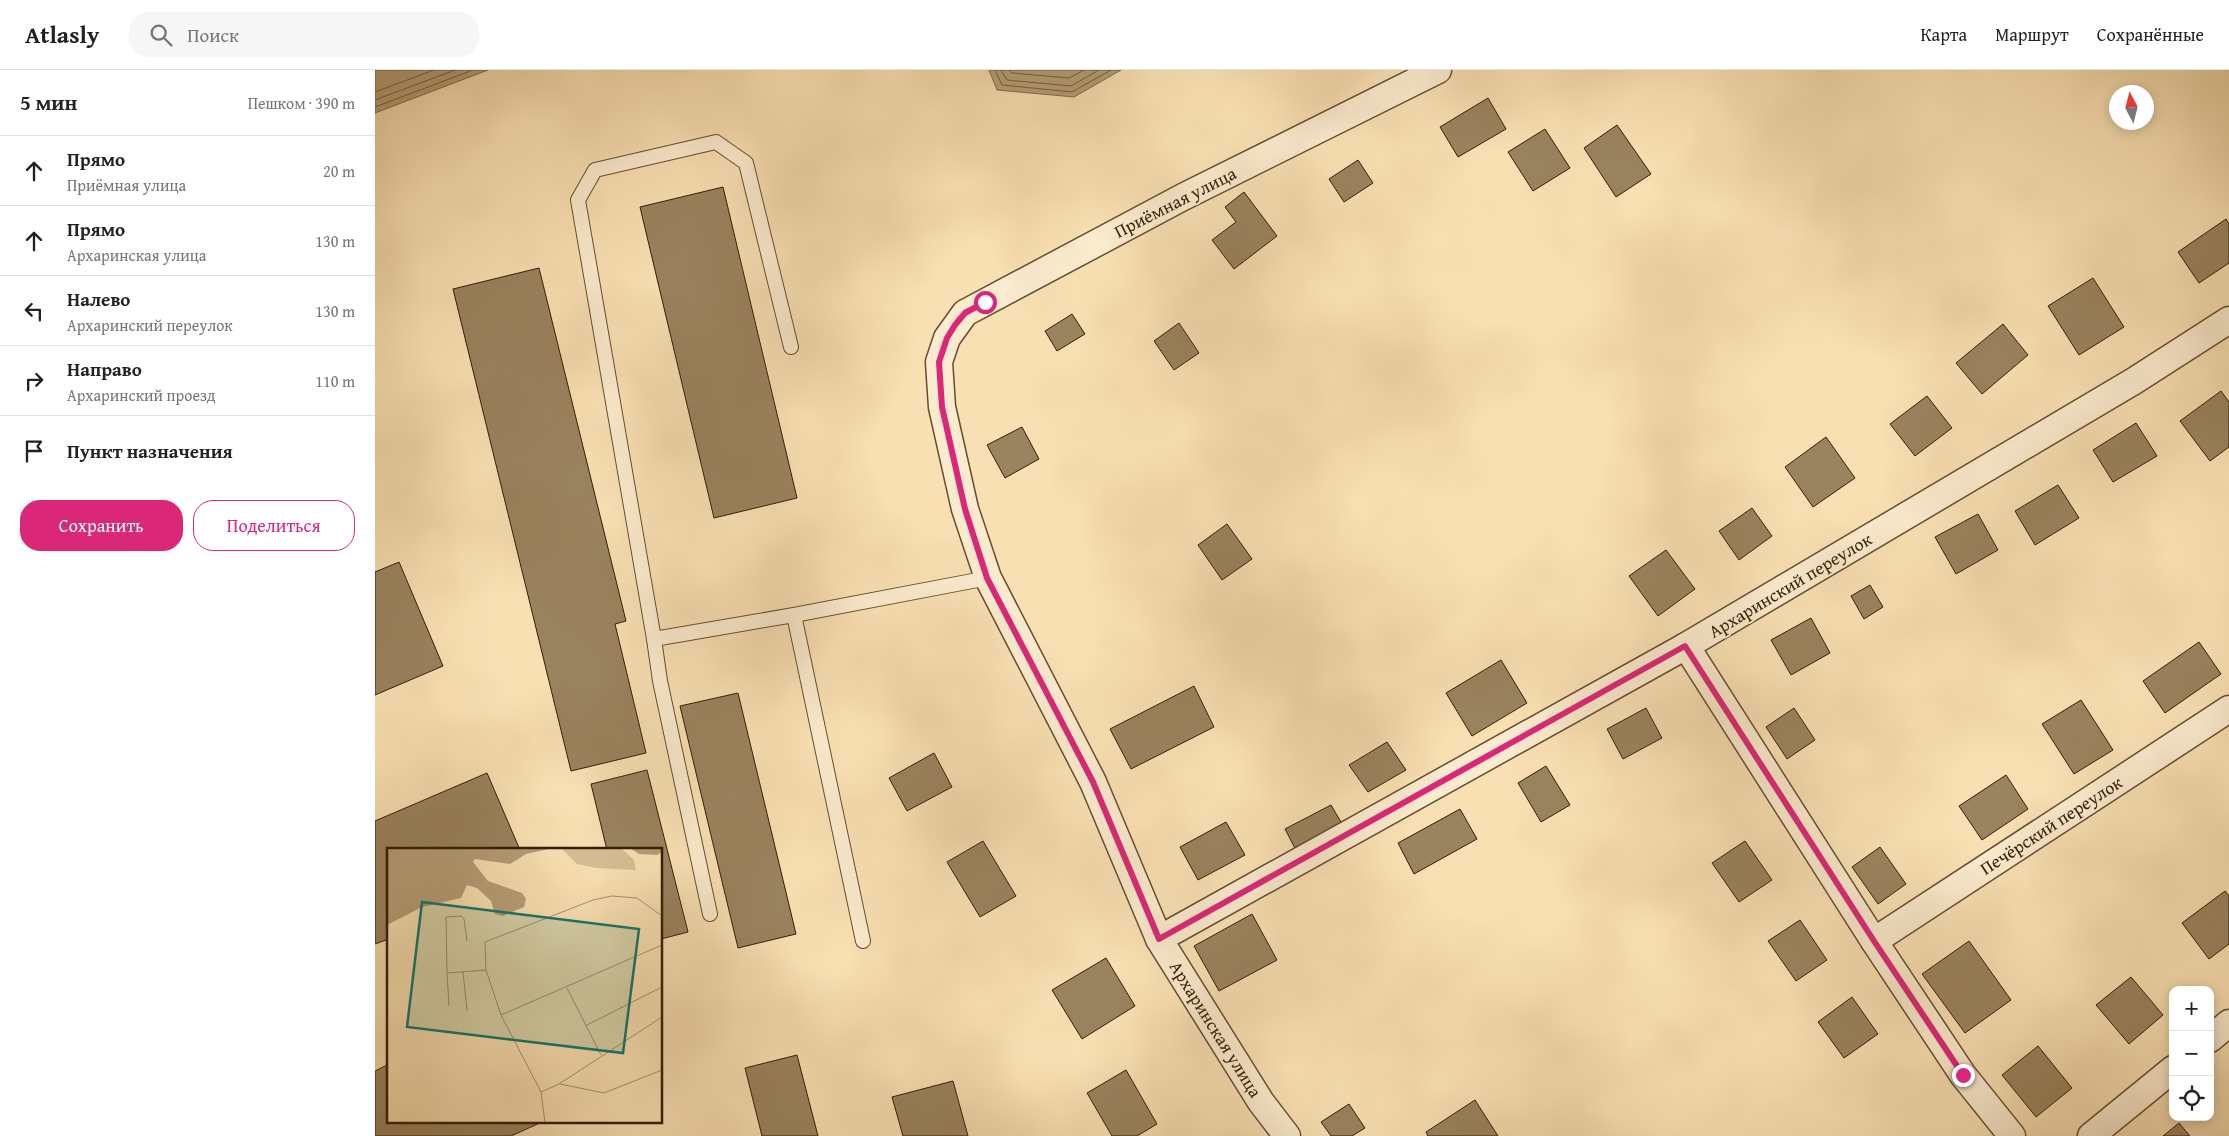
<!DOCTYPE html>
<html lang="ru">
<head>
<meta charset="utf-8">
<style>
	body { margin:0; font-family:"Gentium Book Plus",serif; background:#f6f6f6; color:#222 }
	.controls { position:absolute; right:15px; bottom:15px; display:grid; overflow:hidden; border-radius:10px; box-shadow:0 2px 12px #0003 }
	.controls button { width:45px; height:45px; display:grid; place-items:center; padding:0; border:0; border-bottom:1px solid #e0e0e0; background:#fff; color:#222; font:25px sans-serif }
	.compass { position:absolute; left:1734px; top:15px; width:45px; height:45px; border-radius:50%; background:#fff; box-shadow:0 2px 12px #0003; rotate:353deg }
	.stop { position:absolute; width:15px; height:15px; margin:-11px; border:4px solid #db2777; border-radius:50%; background:#fff }
	.stop.end { background:#db2777; border-color:#fff; box-shadow:0 1px 5px #0008 }
	.list { margin:0; padding:0; list-style:none }
	h2 { display:flex; justify-content:space-between; align-items:center; height:65px; margin:0; padding:0 20px; font-size:21px }
	h2 small { font-size:16px; font-weight:400; color:#767676 }
	.list li { display:grid; grid-template-columns:32px 1fr auto; gap:15px; align-items:center; box-sizing:border-box; height:70px; padding:0 20px; border-top:1px solid #e0e0e0 }
	.list b { display:block; font-size:19px; white-space:nowrap }
	.list p { margin:0; font-size:16px; white-space:nowrap; color:#767676 }
	.list em { font-size:16px; font-style:normal; color:#767676 }
	.actions { display:flex; gap:10px; padding:15px 20px }
	.actions a { flex:1; padding:11px 0; border:1px solid #db2777; border-radius:20px; text-align:center; font-size:18px; color:#db2777 }
	.actions .main { background:#db2777; color:#fff }
	.icon { flex:none; width:28px; height:28px; fill:none; stroke:currentColor; stroke-width:2; stroke-linecap:round; stroke-linejoin:round }
	.map { position:relative; flex:none; width:1854px; height:1066px; overflow:hidden }
	header { display:flex; align-items:center; gap:30px; box-sizing:border-box; height:70px; padding:0 25px; background:#fff; border-bottom:1px solid #e0e0e0 }
	header strong { font-size:24px }
	nav { display:flex; gap:28px; margin-inline-start:auto; font-size:18px }
	.search { width:350px; height:45px; background:#f6f6f6; display:flex; align-items:center; gap:12px; box-sizing:border-box; padding:0 18px; border-radius:20px; color:#767676; font-size:19px }
	main { display:flex }
	aside { flex:1; background:#fff }
	.map>svg:first-child { display:block }
</style>
</head>
<body>
<header>
<strong>Atlasly</strong>
<div class="search"><svg class="icon" aria-label="search" viewBox="0 0 24 24"><circle cx="10" cy="10" r="6"/><path d="M15 15l6 6"/></svg>Поиск</div>
<nav><a>Карта</a><a>Маршрут</a><a>Сохранённые</a></nav>
</header>
<main>
<aside>
<h2>5 мин<small>Пешком · 390 m</small></h2>
<ul class="list">
<li><svg class="icon" aria-label="ahead" viewBox="0 0 24 24"><path d="M12 20V5M6 11l6-6 6 6"/></svg><div><b>Прямо</b><p>Приёмная улица</p></div><em>20 m</em></li>
<li><svg class="icon" aria-label="ahead" viewBox="0 0 24 24"><path d="M12 20V5M6 11l6-6 6 6"/></svg><div><b>Прямо</b><p>Архаринская улица</p></div><em>130 m</em></li>
<li><svg class="icon" aria-label="left" viewBox="0 0 24 24"><path d="M17 20v-9H6M10 6l-5 5 5 5"/></svg><div><b>Налево</b><p>Архаринский переулок</p></div><em>130 m</em></li>
<li><svg class="icon" aria-label="right" viewBox="0 0 24 24"><path d="M7 20v-9h11M14 6l5 5-5 5"/></svg><div><b>Направо</b><p>Архаринский проезд</p></div><em>110 m</em></li>
<li><svg class="icon" aria-label="arrive" viewBox="0 0 24 24"><path d="M6 21V4h12l-3 4 3 4H6"/></svg><div><b>Пункт назначения</b></div></li>
</ul>
<div class="actions"><a class="main">Сохранить</a><a>Поделиться</a></div>
</aside>
<div class="map">
<svg width="1854" height="1066" viewBox="0 0 1854 1066">
	<rect width="100%" height="100%" fill="#f9e0b3"/>
	<filter id="stains"><feTurbulence type="fractalNoise" baseFrequency=".004" numOctaves="4"/><feColorMatrix values="0 0 0 0 .2 0 0 0 0 .09 0 0 0 0 .02 0 0 0 .5 -.17"/></filter>
	<radialGradient id="worn" r=".72"><stop offset=".6" stop-color="#630" stop-opacity="0"/><stop offset="1" stop-color="#630" stop-opacity=".3"/></radialGradient>
	<g fill="#b69e77" stroke="#826b49">
		<polygon points="0,0 113,0 0,43"/>
		<polygon points="614,0 746,0 699,27 622,20"/>
	</g>
	<g fill="none" stroke-linecap="round" stroke-linejoin="round">
		<g stroke="#745e3d" stroke-width="1">
			<polyline points="620,0 627,15 697,22 736,0"/>
			<polyline points="626,0 632,10 696,16 724,0"/>
			<polyline points="634,0 637,3 694,8 709,0"/>
			<polyline points="0,22 59,0"/>
			<polyline points="0,30 80,0"/>
			<polyline points="0,37 98,0"/>
		</g>
	</g>
	<g fill="#9a835f" stroke="#331e03">
		<polygon points="1113,28 1131,59 1083,87 1065,57"/>
		<polygon points="1242,55 1276,104 1241,127 1209,78"/>
		<polygon points="1170,59 1195,98 1158,121 1133,82"/>
		<polygon points="983,90 998,113 969,132 954,109"/>
		<polygon points="348,117 422,428 339,448 265,137"/>
		<polygon points="869,122 902,166 859,199 837,170 861,152 850,137"/>
		<polygon points="1851,149 1854,154 1854,193 1824,213 1803,182"/>
		<polygon points="164,198 251,551 240,554 271,683 196,701 78,219"/>
		<polygon points="1718,208 1749,257 1704,285 1673,236"/>
		<polygon points="697,244 710,264 682,281 670,261"/>
		<polygon points="804,253 824,283 799,300 779,271"/>
		<polygon points="1628,254 1653,285 1607,324 1581,293"/>
		<polygon points="1846,321 1854,332 1854,377 1835,391 1805,351"/>
		<polygon points="1552,326 1577,358 1540,386 1515,354"/>
		<polygon points="1761,353 1782,386 1738,412 1718,380"/>
		<polygon points="647,357 664,389 630,408 612,375"/>
		<polygon points="1451,367 1480,408 1438,437 1410,397"/>
		<polygon points="1683,415 1704,448 1660,475 1640,441"/>
		<polygon points="1377,438 1397,466 1364,490 1344,461"/>
		<polygon points="1603,444 1623,480 1581,504 1560,467"/>
		<polygon points="852,454 877,489 847,510 823,475"/>
		<polygon points="1291,480 1320,519 1283,546 1254,506"/>
		<polygon points="24,492 68,596 0,625 0,502"/>
		<polygon points="1495,515 1508,537 1489,549 1476,526"/>
		<polygon points="1436,548 1455,583 1416,605 1396,570"/>
		<polygon points="1824,572 1846,604 1790,643 1768,611"/>
		<polygon points="1126,590 1152,633 1097,666 1071,623"/>
		<polygon points="819,616 839,657 756,699 735,659"/>
		<polygon points="363,623 421,864 363,878 305,636"/>
		<polygon points="1706,630 1738,680 1699,704 1667,654"/>
		<polygon points="1271,638 1287,668 1248,689 1232,659"/>
		<polygon points="1419,638 1440,670 1412,689 1391,657"/>
		<polygon points="1012,672 1031,700 993,722 974,695"/>
		<polygon points="559,683 577,717 532,741 514,708"/>
		<polygon points="1171,696 1195,735 1166,752 1143,713"/>
		<polygon points="272,700 313,862 286,869 286,780 232,780 216,714"/>
		<polygon points="112,703 145,780 14,780 14,869 0,874 0,751"/>
		<polygon points="1631,705 1653,739 1607,770 1584,736"/>
		<polygon points="956,735 970,759 923,784 910,759"/>
		<polygon points="1085,739 1102,769 1039,804 1023,773"/>
		<polygon points="851,752 870,785 823,810 805,777"/>
		<polygon points="608,771 641,826 605,847 572,792"/>
		<polygon points="1370,771 1397,810 1364,832 1337,793"/>
		<polygon points="1505,777 1531,814 1503,834 1477,797"/>
		<polygon points="1850,821 1854,826 1854,874 1834,889 1807,853"/>
		<polygon points="877,844 902,890 844,921 819,876"/>
		<polygon points="1425,850 1452,890 1421,911 1393,871"/>
		<polygon points="1594,871 1636,930 1590,963 1547,904"/>
		<polygon points="731,888 760,936 707,969 677,920"/>
		<polygon points="1756,907 1788,945 1754,974 1721,935"/>
		<polygon points="1477,927 1503,964 1469,988 1443,952"/>
		<polygon points="1663,976 1697,1018 1661,1047 1627,1005"/>
		<polygon points="422,985 443,1066 387,1066 370,998"/>
		<polygon points="14,994 14,1052 167,1052 136,1066 0,1066 0,1001"/>
		<polygon points="751,1000 782,1054 762,1066 737,1066 712,1023"/>
		<polygon points="578,1011 593,1066 528,1066 517,1027"/>
		<polygon points="1100,1030 1123,1066 1053,1066 1051,1062"/>
		<polygon points="974,1034 990,1058 977,1066 956,1066 946,1052"/>
		<polygon points="1804,1053 1815,1066 1788,1066"/>
	</g>
	<g fill="none" stroke-linecap="round" stroke-linejoin="round">
		<g stroke="#644e2f" stroke-width="16">
			<g id="lane">
				<polyline points="416,277 371,93 341,72 220,100 203,130 279,569 419,545 613,508"/>
				<polyline points="419,545 488,871"/>
				<polyline points="279,569 285,611 335,844"/>
			</g>
		</g>
		<g stroke="#644e2f" stroke-width="29">
			<g id="street">
				<polyline points="1311,576 1499,871 1588,1005 1637,1066"/>
				<polyline points="784,869 1311,576 1759,311 1854,250"/>
				<polyline points="1499,871 1854,639"/>
				<polyline points="1835,969 1854,953"/>
				<polyline points="912,1066 886,1032 784,869 718,712 613,508 590,439 567,337 564,292 572,268 590,243 808,127 1063,0"/>
				<polyline points="1716,1066 1798,999"/>
			</g>
		</g>
		<use href="#lane" stroke="#fbebce" stroke-width="14"/>
		<use href="#street" stroke="#fbebce" stroke-width="26"/>
	</g>
	<g fill="none" stroke-linecap="round" stroke-linejoin="round">
		<polyline stroke="#db2777" stroke-width="6" points="610,232 590,243 580,255 572,268 564,292 567,337 590,439 612,508 718,712 784,869 1310,576 1499,871 1588,1005"/>
	</g>
	<g text-anchor="middle" dominant-baseline="central" stroke-width="4" stroke-linejoin="round" paint-order="stroke">
		<g font-size="18" fill="#331e03" stroke="#fbebce">
			<text transform="translate(800 132) rotate(-27)">Приёмная улица</text>
			<text transform="translate(1415 515) rotate(-31)">Архаринский переулок</text>
			<text transform="translate(1676 755) rotate(-33)">Печёрский переулок</text>
			<text transform="translate(841 959) rotate(58)">Архаринская улица</text>
		</g>
	</g>
	<g transform="translate(12 778)">
		<rect width="275" height="275" fill="#f9e0b3"/>
		<path d="M234,0L247,12L249,22L209,20L190,16L175,1Z" fill="#d7bf95"/>
		<path d="M0,0H166L139,6L123,16L88,11L86,14L101,33L135,45L139,51L137,59L116,68L108,66L104,53L90,40L80,37L74,50L35,59L0,77ZM243,0H275V4L270,7L252,6Z" fill="#b69e77"/>
		<path fill="none" stroke="#aa926d" stroke-width="1" d="M80,93L77,71L74,68L59,69L60,125L99,122M76,124L80,163M60,125L62,158M180,140L214,207M114,167L275,97M198,178L275,139M173,236L217,245L275,222M154,244L172,236L275,169M158,275L154,244L114,167L99,122L98,94L206,52L225,48L250,50L275,68"/>
		<path fill="#0f766e" fill-opacity="0.15" stroke="#0f766e" stroke-width="2.5" d="M35,54L252,81L236,205L20,179Z"/>
		<rect width="275" height="275" fill="none" stroke="#331e03" stroke-width="2.5"/>
	</g>
	<rect width="100%" height="100%" filter="url(#stains)"/>
	<rect width="100%" height="100%" fill="url(#worn)"/>
</svg>
<div class="controls">
<button>+</button>
<button>−</button>
<button><svg class="icon" aria-label="locate" viewBox="0 0 24 24"><circle cx="12" cy="12" r="6"/><path d="M12 2v4M12 18v4M2 12h4M18 12h4"/></svg></button>
</div>
<svg class="compass" viewBox="-18 -18 36 36"><path d="M0-13l5 13h-10z" fill="#e53935"/><path d="M0 13l5-13h-10z" fill="#767676"/></svg>
<div class="stop" style="left:610px;top:232px"></div>
<div class="stop end" style="left:1588px;top:1005px"></div>
</div>
</main>
</body>
</html>
